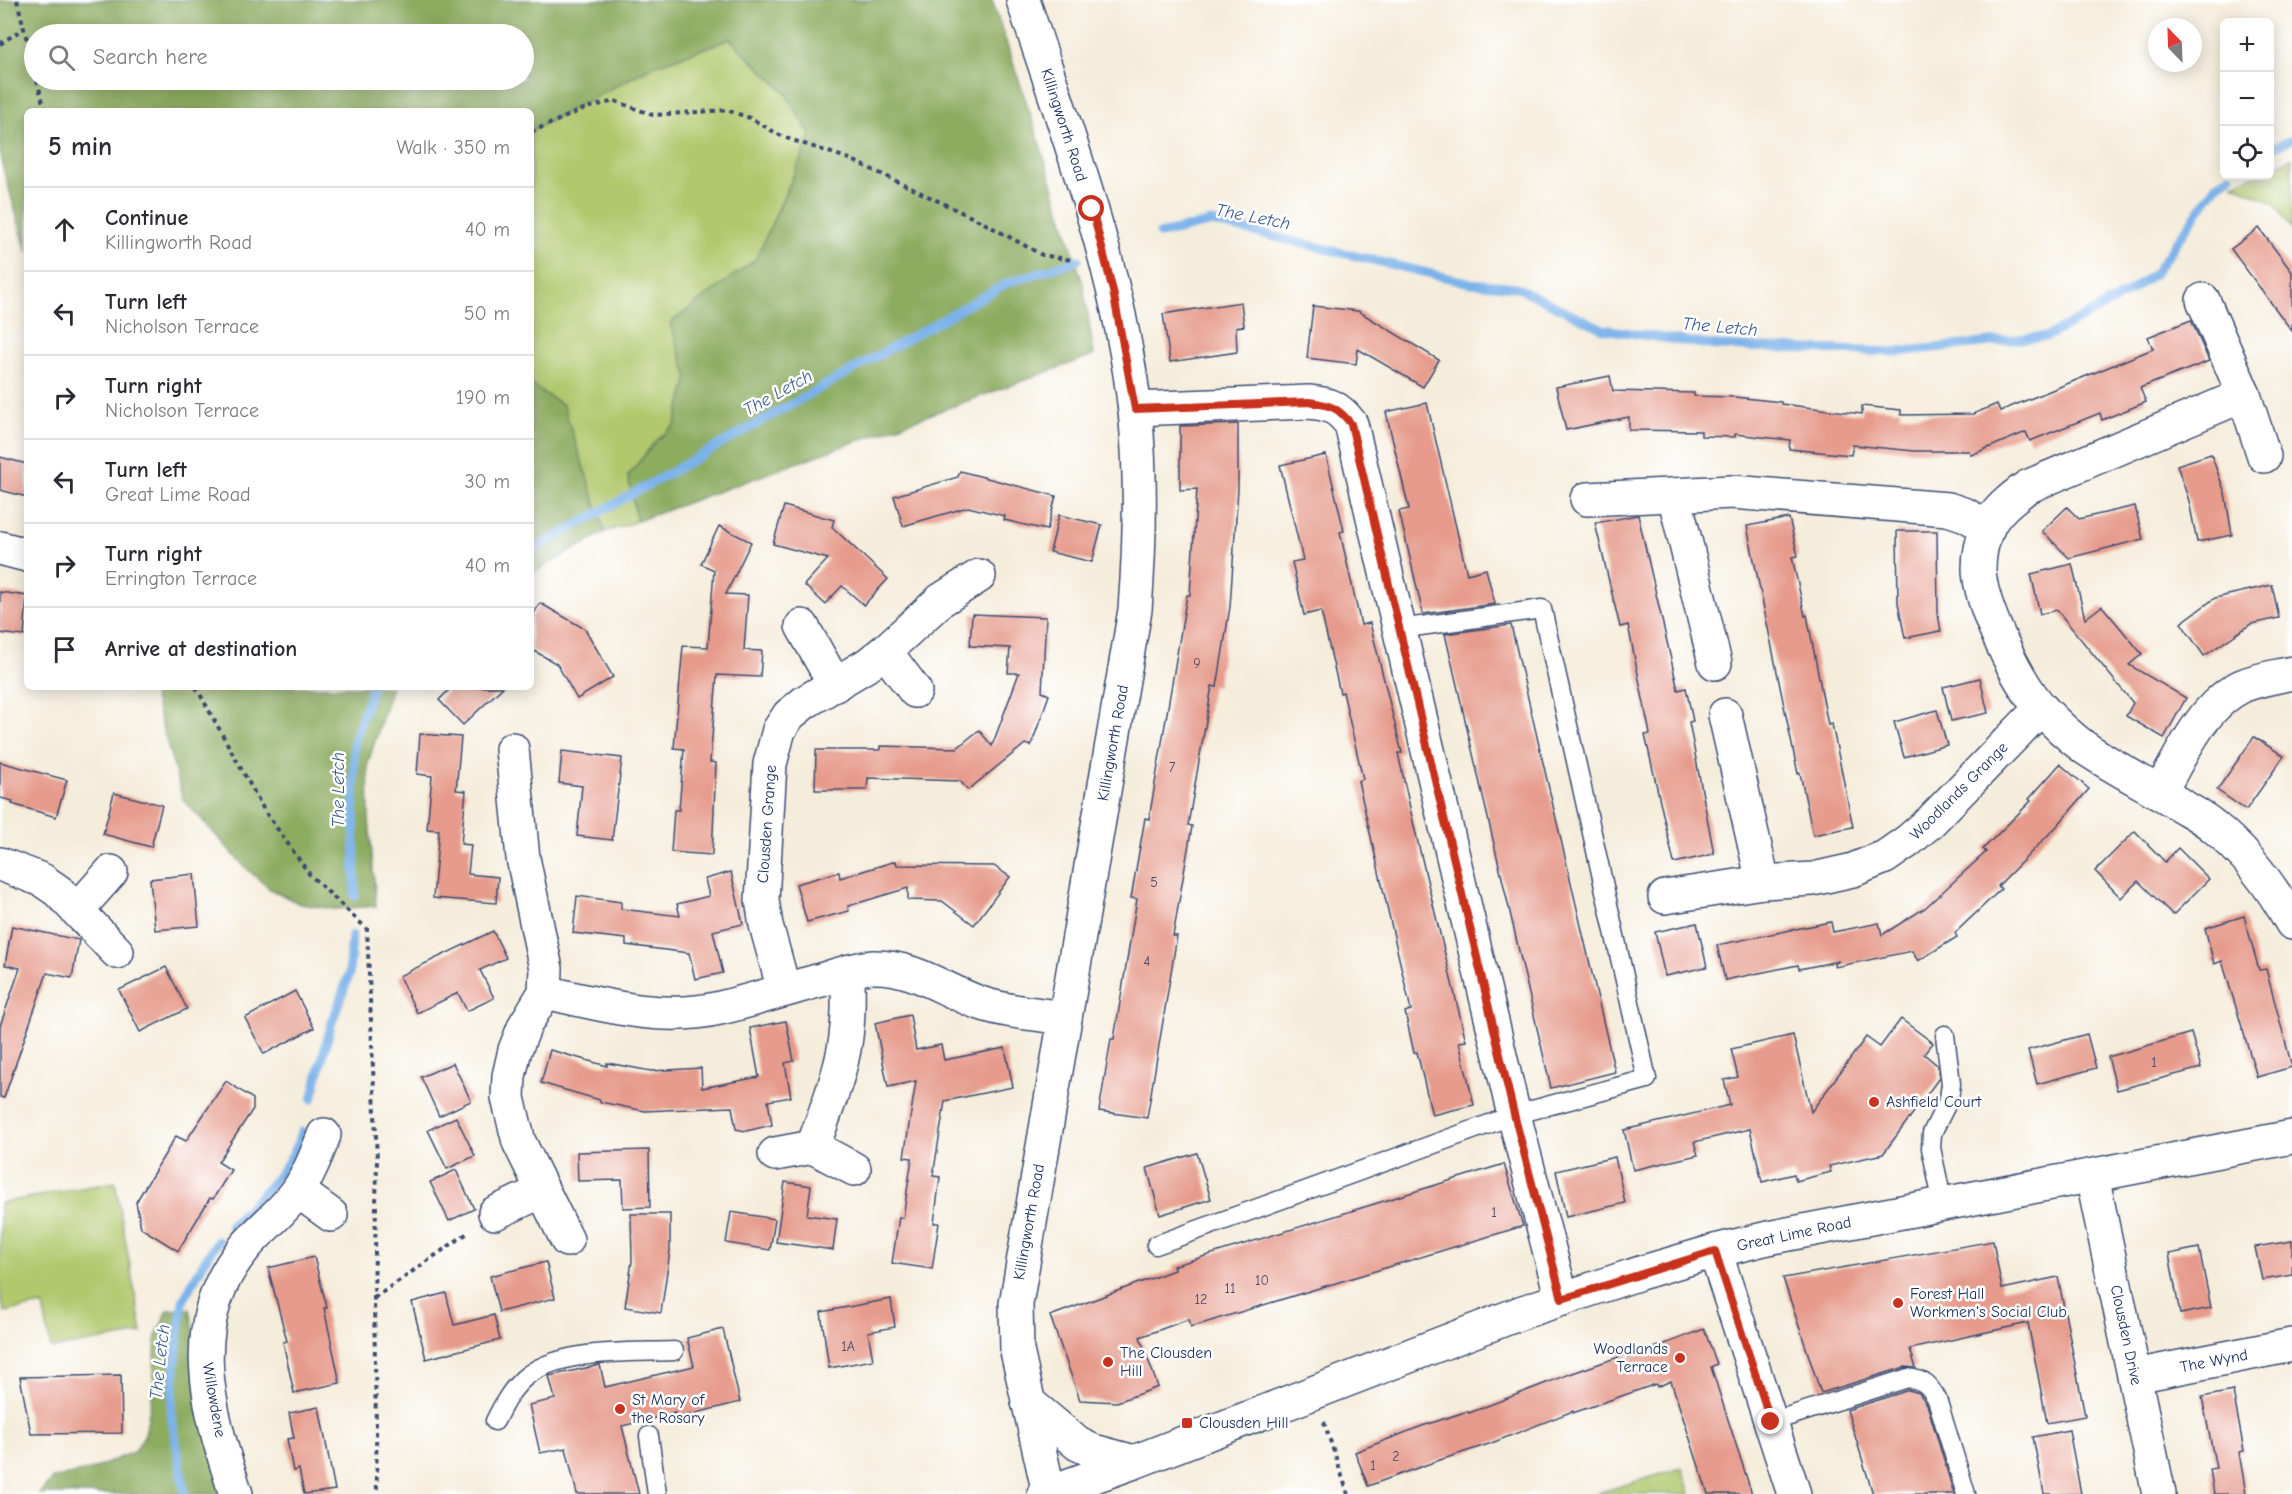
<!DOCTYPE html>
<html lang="en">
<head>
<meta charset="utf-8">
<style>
	body { margin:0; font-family:"Comic Neue",sans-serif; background:#f7f7f7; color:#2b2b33 }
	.controls { position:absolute; right:18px; top:18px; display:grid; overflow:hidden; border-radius:9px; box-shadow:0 3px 15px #0003 }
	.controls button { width:54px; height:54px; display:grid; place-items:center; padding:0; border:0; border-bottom:2px solid #e1e1e2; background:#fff; color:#2b2b33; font:30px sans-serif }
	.compass { position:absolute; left:2148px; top:18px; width:54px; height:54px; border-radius:50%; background:#fff; box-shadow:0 3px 15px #0003; rotate:337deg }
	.stop { position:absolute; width:18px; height:18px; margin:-14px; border:4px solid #c8321e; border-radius:50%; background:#fff }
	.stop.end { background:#c8321e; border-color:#fff; box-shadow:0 2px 6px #0008 }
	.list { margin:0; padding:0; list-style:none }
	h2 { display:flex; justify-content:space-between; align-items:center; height:78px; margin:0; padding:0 24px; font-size:26px }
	h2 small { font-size:20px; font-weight:400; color:#7c7c81 }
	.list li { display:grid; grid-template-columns:39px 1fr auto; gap:18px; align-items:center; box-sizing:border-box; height:84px; padding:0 24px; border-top:2px solid #e1e1e2 }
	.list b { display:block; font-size:22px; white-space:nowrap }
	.list p { margin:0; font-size:20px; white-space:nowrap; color:#7c7c81 }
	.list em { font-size:20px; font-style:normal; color:#7c7c81 }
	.icon { flex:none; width:33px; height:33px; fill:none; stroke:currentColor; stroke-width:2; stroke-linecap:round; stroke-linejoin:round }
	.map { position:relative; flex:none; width:2292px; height:1494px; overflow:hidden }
	.search { position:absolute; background:#fff; box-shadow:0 3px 15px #0003; left:24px; top:24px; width:510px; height:66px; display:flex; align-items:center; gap:15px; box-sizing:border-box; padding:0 21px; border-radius:33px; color:#7c7c81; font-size:22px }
	.panel { position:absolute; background:#fff; box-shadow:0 3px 15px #0003; left:24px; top:108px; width:510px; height:582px; border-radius:9px }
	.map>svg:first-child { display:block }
</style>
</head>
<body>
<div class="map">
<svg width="2292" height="1494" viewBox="0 0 2292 1494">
	<rect width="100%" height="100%" fill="#fff"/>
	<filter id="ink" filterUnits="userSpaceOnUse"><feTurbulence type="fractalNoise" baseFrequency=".0167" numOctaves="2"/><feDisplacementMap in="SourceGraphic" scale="12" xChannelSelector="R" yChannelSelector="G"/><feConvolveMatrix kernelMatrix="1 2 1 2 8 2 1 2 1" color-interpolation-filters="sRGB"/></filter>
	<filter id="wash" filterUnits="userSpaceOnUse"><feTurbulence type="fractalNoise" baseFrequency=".008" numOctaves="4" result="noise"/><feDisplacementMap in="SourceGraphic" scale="24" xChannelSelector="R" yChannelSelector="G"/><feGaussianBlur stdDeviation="1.35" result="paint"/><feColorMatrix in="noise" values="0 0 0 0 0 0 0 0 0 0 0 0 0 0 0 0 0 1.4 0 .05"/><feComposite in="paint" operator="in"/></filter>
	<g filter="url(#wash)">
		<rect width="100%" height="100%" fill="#f5eddb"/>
		<g fill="#b1c86d" stroke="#667c66" stroke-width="1.5">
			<polygon points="730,39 786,93 811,136 756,259 670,323 688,378 675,425 655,442 628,476 637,521 605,532 563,405 531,385 531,131 653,66"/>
			<polygon points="2292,158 2292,229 2274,203 2233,184 2252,176 2270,176 2270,168"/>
			<polygon points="115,1182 142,1333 51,1349 43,1305 4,1312 0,1291 0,1203"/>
			<polygon points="1682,1468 1690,1494 1594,1494"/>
		</g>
		<g fill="#8cac60" stroke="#546e5f" stroke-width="1.5" fill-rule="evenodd">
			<path d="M0,0H992L1035,128L1083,284L1094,355L637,521L628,476L655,442L675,425L688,378L670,323L756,259L811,136L786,93L730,39L653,66L531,131V111H27V252L0,157ZM524,34V80H34V34Z"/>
			<polygon points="531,385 563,405 605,532 531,574"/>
			<polygon points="151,687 392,687 368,763 369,818 376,906 334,909 300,904 270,889 246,868 183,799"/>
			<polygon points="190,1309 223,1494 39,1494 52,1479 94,1469 135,1451 145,1434 153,1391 156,1336 168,1310"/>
		</g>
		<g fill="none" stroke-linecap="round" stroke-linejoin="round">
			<g stroke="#7bb2ea" stroke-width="9">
				<polyline points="2270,149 2292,139"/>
				<polyline points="1160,234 1212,222 1470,283 1516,287 1603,329 1717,346 1895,352 2048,336 2126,294 2156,272 2216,186 2230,176"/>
				<polyline points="531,551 1007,283 1078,260"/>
				<polyline points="355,896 354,742 372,687"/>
				<polyline points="312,1099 331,1025 349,975 352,935"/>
				<path d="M231,1225C258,1198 292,1169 302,1132"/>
				<polyline points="185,1494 171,1413 177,1346 183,1301 205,1260 218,1241"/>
			</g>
		</g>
		<g id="blocks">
			<g fill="#e69b8c">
				<polygon points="2259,228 2292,272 2292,331 2231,249"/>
				<polygon points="1241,302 1244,326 1236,327 1237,352 1170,362 1163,314"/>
				<polygon points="1313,306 1358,311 1439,360 1423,387 1358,349 1356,364 1307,358"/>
				<polygon points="2191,320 2209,361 2140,388 2146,402 2102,420 2100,413 2030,441 2026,432 1971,455 1969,451 1914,451 1853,445 1851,455 1789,449 1790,440 1735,434 1735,437 1701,436 1701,431 1629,430 1629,417 1566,430 1556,387 1610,376 1613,391 1694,393 1694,396 1735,397 1781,402 1781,404 1862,414 1862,406 1901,410 1901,415 1973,414 1997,404 2000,411 2153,349 2148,337"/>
				<polygon points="1427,403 1467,574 1486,569 1495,604 1423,614 1399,511 1409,509 1386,412"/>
				<polygon points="1238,424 1238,489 1230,607 1217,687 1212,686 1188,825 1192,826 1173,936 1177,936 1147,1118 1099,1111 1111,1039 1114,1039 1137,899 1131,898 1145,818 1149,819 1187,595 1190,595 1197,489 1180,490 1180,426"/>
				<polygon points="2211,454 2225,493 2232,535 2197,542 2189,501 2177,465"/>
				<polygon points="1326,455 1344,531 1340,532 1361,625 1370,623 1402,753 1398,753 1414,826 1466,1041 1459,1042 1474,1105 1432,1115 1417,1052 1414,1053 1405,1012 1411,1010 1358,781 1363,779 1343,692 1340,693 1321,611 1304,615 1292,562 1303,560 1280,465"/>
				<polygon points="0,457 27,464 27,497 0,490"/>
				<polygon points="960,471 1056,496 1047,530 1004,520 1005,516 968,507 903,526 894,496 958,477"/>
				<polygon points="784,506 834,520 832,527 888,579 864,605 842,586 825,604 804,585 828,559 773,544"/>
				<polygon points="2135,506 2143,539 2069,558 2042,531 2067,507 2079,519"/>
				<polygon points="1059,515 1102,525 1092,562 1050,552"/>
				<polygon points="1638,515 1678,690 1686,688 1693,721 1689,722 1714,854 1674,863 1645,735 1650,734 1628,625 1620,627 1595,523"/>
				<polygon points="1789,518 1798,556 1792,557 1805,616 1807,615 1828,725 1832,724 1853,827 1813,835 1800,773 1798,774 1747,526"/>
				<polygon points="719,526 751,542 726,594 748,595 744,650 762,651 760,677 717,675 710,762 716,763 712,855 671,852 674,810 679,810 684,749 674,748 683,646 708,647 714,570 701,564"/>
				<polygon points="1897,531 1937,531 1938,614 1941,631 1905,638 1898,603"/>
				<polygon points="2072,564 2085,619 2102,606 2142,654 2129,665 2186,698 2164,738 2126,716 2133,703 2057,610 2040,614 2031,574"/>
				<polygon points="2272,585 2279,618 2251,624 2204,656 2181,623 2215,598"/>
				<polygon points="0,592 27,596 24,636 0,633"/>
				<polygon points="540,603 585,629 613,677 577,699 557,664 531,649 531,618"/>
				<polygon points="972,614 1046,617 1042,692 1049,695 1031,746 1025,744 968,790 960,781 868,778 867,790 815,790 816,750 880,750 880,746 957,748 979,730 992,746 1019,673 1008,673 1010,648 970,646"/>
				<polygon points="1511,625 1615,1072 1551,1088 1445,634"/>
				<polygon points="1980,678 1988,713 1951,721 1943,687"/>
				<polygon points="452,687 503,687 463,725 439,700"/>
				<polygon points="1937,710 1947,745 1904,757 1894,722"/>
				<polygon points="420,734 461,737 456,790 466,791 461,844 471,845 468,874 498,877 496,903 433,898 439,830 427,829 432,776 417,774"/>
				<polygon points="2254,737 2284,756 2246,810 2217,790"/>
				<polygon points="562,751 622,758 612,840 577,836 582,786 559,783"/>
				<polygon points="0,762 67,780 56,817 12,804 13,801 0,798"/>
				<polygon points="2060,764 2089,789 2057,826 1998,886 2001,889 1955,933 1957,937 1918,961 1912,951 1835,967 1834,964 1839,961 1799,969 1798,965 1725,980 1717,945 1831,922 1833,932 1879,923 1882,935 1925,908 1986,852 1983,849 2031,801 2029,799"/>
				<polygon points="114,793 162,805 151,847 103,834"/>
				<polygon points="2135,831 2165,862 2178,848 2209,879 2173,915 2138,881 2121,898 2095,871"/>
				<polygon points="896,861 897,865 994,866 1010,877 974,925 942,901 908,900 908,888 848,906 849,911 807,922 796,884 839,872 840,878"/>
				<polygon points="731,872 743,924 713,931 723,973 695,979 689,953 626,945 626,939 573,933 577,896 621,902 621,909 680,916 677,904 709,896 705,879"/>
				<polygon points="194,874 199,926 155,930 150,879"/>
				<polygon points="2244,916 2259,970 2266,969 2292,1067 2257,1077 2222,961 2214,964 2205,928"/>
				<polygon points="1697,923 1707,967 1665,976 1655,932"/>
				<polygon points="12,926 79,940 72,978 47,973 4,1098 0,1097 0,1026 20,968 5,965"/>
				<polygon points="493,931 506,958 480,970 494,998 467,1011 458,993 417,1013 399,976"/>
				<polygon points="166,967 187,1009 140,1032 119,990"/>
				<polygon points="295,991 314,1028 264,1054 245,1018"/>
				<polygon points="910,1015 916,1050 941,1045 944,1060 1005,1048 1013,1087 945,1101 933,1176 940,1177 934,1223 939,1223 932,1269 892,1263 899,1217 903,1218 912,1158 904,1157 916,1081 888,1087 875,1023"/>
				<polygon points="1901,1019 1933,1043 1924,1054 1937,1065 1939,1078 1883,1154 1829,1166 1831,1172 1796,1181 1794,1174 1762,1182 1750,1129 1694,1142 1698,1155 1633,1170 1624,1130 1730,1105 1724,1080 1738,1077 1731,1049 1793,1035 1811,1112 1866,1037 1880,1047"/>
				<polygon points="786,1021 794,1061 785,1063 791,1097 768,1101 772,1125 746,1131 736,1129 732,1107 645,1111 600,1102 600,1100 541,1083 550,1050 607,1066 607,1063 651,1071 701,1068 702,1088 759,1077 750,1028"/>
				<polygon points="2191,1033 2201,1068 2117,1090 2108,1057"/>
				<polygon points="2087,1034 2096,1068 2037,1084 2028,1050"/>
				<polygon points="453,1063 471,1101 439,1116 421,1077"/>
				<polygon points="226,1081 253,1099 253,1109 218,1162 231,1170 213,1199 210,1198 178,1251 141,1228 136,1202 176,1136 186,1141"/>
				<polygon points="456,1117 475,1156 447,1169 428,1130"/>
				<polygon points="649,1150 650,1207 623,1208 622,1180 578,1181 577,1152"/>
				<polygon points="1197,1153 1211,1199 1160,1215 1147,1168"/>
				<polygon points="1615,1157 1625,1203 1566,1217 1556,1171"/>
				<polygon points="1504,1164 1523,1226 1191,1327 1189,1319 1140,1337 1158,1387 1117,1402 1080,1400 1050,1316 1174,1270 1173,1266"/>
				<polygon points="456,1170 474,1209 449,1221 430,1182"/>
				<polygon points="785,1182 811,1186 807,1215 837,1219 833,1250 776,1242"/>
				<polygon points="731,1212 775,1219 770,1250 726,1243"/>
				<polygon points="631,1214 670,1214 670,1251 661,1313 625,1307 632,1261"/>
				<polygon points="1993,1241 2002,1289 2058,1277 2085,1416 2047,1423 2028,1323 1910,1349 1916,1368 1905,1367 1821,1393 1783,1278"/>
				<polygon points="2292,1241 2292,1275 2262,1280 2255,1247"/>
				<polygon points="2199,1248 2211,1308 2180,1314 2169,1254"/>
				<polygon points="314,1257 327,1308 324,1308 340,1383 294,1393 283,1342 287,1341 268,1268"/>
				<polygon points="546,1262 555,1298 499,1312 490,1276"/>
				<polygon points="446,1293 454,1325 494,1315 500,1340 426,1359 412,1302"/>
				<polygon points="891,1299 895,1327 868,1332 873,1360 829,1368 821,1312"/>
				<polygon points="723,1329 740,1402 676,1418 675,1413 622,1426 639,1494 577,1494 566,1448 540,1453 529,1405 555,1399 549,1376 600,1365 605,1387 694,1366 687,1338"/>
				<polygon points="1704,1329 1717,1364 1711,1367 1752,1494 1708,1494 1671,1381 1657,1387 1656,1384 1573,1413 1573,1411 1489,1444 1434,1462 1368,1486 1355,1452 1422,1426 1468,1411 1469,1413 1567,1375 1627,1354 1628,1358"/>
				<polygon points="121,1375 122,1433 31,1434 20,1377"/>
				<polygon points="1909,1390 1919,1393 1927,1404 1954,1494 1873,1494 1847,1410"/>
				<polygon points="2233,1391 2244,1451 2239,1452 2246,1494 2214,1494 2210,1469 2216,1468 2202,1397"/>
				<polygon points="319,1407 335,1490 304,1494 299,1469 293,1471 287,1439 294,1438 289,1413"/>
				<polygon points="2069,1430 2081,1494 2044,1494 2033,1437"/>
			</g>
		</g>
	</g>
	<g filter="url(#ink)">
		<use href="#blocks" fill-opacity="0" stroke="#3c4c71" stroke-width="1.5"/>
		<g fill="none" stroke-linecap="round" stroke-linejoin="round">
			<g stroke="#3c4c71" stroke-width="21">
				<g id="lane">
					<polyline points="1943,1204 1931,1148 1932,1133 1949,1099 1951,1084 1945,1035"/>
					<polyline points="1156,1245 1514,1115 1647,1079 1542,609 1399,629"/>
					<path d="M495,1421C503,1405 510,1391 523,1379C558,1348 630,1353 674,1351"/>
					<path d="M1771,1422L1908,1378C1924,1380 1929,1385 1937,1399L1966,1494"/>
					<polyline points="649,1436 657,1494"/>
				</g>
			</g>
			<g stroke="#3c4c71" stroke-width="36">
				<g id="street">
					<polyline points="2203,300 2244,395 2264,456"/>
					<path d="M2244,395L2027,487C2012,498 1995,511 1987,529C1982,541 1979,556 1979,569C1980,605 2017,681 2041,708C2054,722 2070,737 2085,748C2116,769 2150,786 2182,806C2192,812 2204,818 2213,826C2247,853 2271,885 2292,923"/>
					<path d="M1135,409L1309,402C1330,404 1338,407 1351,424L1514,1115L1562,1299"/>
					<polyline points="1674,495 1715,663"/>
					<polyline points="1587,499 1732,492 1948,509 1966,515 1988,528"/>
					<polyline points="0,548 27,555"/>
					<polyline points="802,626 835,685"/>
					<polyline points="885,651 915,691"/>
					<polyline points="1725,715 1763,882"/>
					<polyline points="512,749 523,858 546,969 545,992 525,1025 515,1050 509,1076 508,1098 519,1142 567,1240"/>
					<path d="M2160,792C2181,756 2202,705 2242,686C2258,679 2275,677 2292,673"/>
					<polyline points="0,864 42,880 58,891 117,952"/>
					<polyline points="1665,897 1763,882 1813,879 1853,870 1885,857 1908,841 1930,822 2041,708"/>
					<polyline points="78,909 111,872"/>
					<polyline points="784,990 766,925 762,900 770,764 779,730 789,715 805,702 867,665 885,651 941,600 979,576"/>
					<path d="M545,992C603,1005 661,1022 720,1008C754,1000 787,989 821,980C837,975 856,968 873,967C914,966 943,990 980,1003C1006,1012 1037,1014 1065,1018"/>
					<path d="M813,1147C826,1108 844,1069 847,1027C849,1009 848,990 848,972"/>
					<polyline points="775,1154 813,1147 854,1169"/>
					<polyline points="2092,1176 2159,1494"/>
					<polyline points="298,1191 331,1215"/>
					<polyline points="495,1213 542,1191"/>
					<polyline points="1715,1251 1794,1494"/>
					<polyline points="2135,1376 2292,1345"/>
					<path d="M236,1494C208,1409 182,1321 246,1246C262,1227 285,1210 299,1189C310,1172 317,1154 324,1135"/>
				</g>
			</g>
			<g stroke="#3c4c71" stroke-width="36">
				<g id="secondary">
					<path d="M1023,0C1067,134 1119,269 1135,411C1142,477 1140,543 1135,610L1016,1304L1017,1351L1049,1493"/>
					<polyline points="1028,1402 1078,1444 1093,1451 1134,1462"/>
					<polyline points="1044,1494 1134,1462 1523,1312 1640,1273 1715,1251 1768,1238 1943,1204 2292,1137"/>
				</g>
			</g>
			<g stroke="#3c4c71" stroke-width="4" stroke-dasharray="4.5 4.5" stroke-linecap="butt">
				<polyline points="17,0 34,69"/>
				<polyline points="0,44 24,28"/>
				<polyline points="37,80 45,111"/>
				<polyline points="531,132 586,108 615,101 653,115 727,110 750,118 783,137 850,159 982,222 1042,255 1072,260"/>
				<polyline points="196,687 264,810 310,875 367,929 377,1160 374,1298 377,1494"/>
				<polyline points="374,1298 469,1232"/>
				<polyline points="1324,1422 1348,1494"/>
			</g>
			<use href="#lane" stroke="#fff" stroke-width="18"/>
			<use href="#street" stroke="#fff" stroke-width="33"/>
			<use href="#secondary" stroke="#fff" stroke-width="33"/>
		</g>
	</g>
	<g fill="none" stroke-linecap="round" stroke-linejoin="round" filter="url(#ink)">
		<path stroke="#c8321e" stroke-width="8" d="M1092,209L1113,291L1135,409L1309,402C1330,405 1338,407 1351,424L1514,1114L1562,1299L1715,1251L1771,1422"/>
	</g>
	<g fill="#c8321e" stroke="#fff" stroke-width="2">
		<circle cx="1874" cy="1102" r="6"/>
		<circle cx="1898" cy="1303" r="6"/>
		<circle cx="1680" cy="1358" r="6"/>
		<circle cx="1108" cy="1362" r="6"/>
		<circle cx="620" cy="1409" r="6"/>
		<rect x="1181" y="1417" width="12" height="12" rx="3"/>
	</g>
	<g text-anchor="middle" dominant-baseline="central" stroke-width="5" stroke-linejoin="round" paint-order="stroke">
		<g font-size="14" fill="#4e4a6a">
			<text x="1197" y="663">9</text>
			<text x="1172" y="767">7</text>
			<text x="1154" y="882">5</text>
			<text x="1147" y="961">4</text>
			<text x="2154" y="1062">1</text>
			<text x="1494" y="1212">1</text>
			<text x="1262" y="1280">10</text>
			<text x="1230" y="1288">11</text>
			<text x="1201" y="1299">12</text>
			<text x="848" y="1346">1A</text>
			<text x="1396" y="1456">2</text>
			<text x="1373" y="1465">1</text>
		</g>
		<g font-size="16" fill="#1b2f5e" stroke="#fff">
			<text transform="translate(1064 125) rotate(72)">Killingworth Road</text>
			<text transform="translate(1113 743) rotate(-80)">Killingworth Road</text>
			<text transform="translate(1959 791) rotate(-45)">Woodlands Grange</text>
			<text transform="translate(767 824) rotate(-86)">Clousden Grange</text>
			<text transform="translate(1029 1222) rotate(-80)">Killingworth Road</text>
			<text transform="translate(1794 1234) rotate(-12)">Great Lime Road</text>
			<text transform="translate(2126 1335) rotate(78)">Clousden Drive</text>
			<text transform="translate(2214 1361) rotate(-11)">The Wynd</text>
			<text transform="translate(214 1400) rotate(80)">Willowdene</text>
		</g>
		<g font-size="16" fill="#1b2f5e" stroke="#fff" text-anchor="start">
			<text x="1886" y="1102">Ashfield Court</text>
			<text x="1910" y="1294">Forest Hall<tspan x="1910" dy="18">Workmen's Social Club</tspan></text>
			<text x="1668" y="1349" text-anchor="end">Woodlands<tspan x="1668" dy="18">Terrace</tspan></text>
			<text x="1120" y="1353">The Clousden<tspan x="1120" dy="18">Hill</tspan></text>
			<text x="632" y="1400">St Mary of<tspan x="632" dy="18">the Rosary</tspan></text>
			<text x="1199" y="1423">Clousden Hill</text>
		</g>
		<g font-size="18" font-style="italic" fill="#3d5d8f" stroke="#fff">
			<text transform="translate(1253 217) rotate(11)">The Letch</text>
			<text transform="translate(1720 327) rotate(5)">The Letch</text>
			<text transform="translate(778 393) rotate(-29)">The Letch</text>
			<text transform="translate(338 790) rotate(-90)">The Letch</text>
			<text transform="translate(160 1362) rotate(-84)">The Letch</text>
		</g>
	</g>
</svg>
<div class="controls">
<button>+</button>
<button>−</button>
<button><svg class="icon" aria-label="locate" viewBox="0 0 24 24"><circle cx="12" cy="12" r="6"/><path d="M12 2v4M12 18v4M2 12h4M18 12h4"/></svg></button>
</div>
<svg class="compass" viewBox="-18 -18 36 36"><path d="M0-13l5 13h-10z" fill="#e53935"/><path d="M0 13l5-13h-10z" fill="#7c7c81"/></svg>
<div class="stop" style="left:1092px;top:209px"></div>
<div class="stop end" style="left:1771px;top:1422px"></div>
<div class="search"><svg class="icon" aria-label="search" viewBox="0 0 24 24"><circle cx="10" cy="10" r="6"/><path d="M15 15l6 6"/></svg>Search here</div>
<section class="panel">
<h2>5 min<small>Walk · 350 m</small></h2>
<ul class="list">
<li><svg class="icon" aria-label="ahead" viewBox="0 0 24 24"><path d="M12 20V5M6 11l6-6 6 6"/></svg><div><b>Continue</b><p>Killingworth Road</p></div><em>40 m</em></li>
<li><svg class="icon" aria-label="left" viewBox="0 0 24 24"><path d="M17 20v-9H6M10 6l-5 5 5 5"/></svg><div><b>Turn left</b><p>Nicholson Terrace</p></div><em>50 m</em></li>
<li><svg class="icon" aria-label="right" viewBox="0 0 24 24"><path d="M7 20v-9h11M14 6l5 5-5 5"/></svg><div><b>Turn right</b><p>Nicholson Terrace</p></div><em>190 m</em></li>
<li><svg class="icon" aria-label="left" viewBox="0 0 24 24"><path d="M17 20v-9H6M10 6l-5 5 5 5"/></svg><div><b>Turn left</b><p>Great Lime Road</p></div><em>30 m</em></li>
<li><svg class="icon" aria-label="right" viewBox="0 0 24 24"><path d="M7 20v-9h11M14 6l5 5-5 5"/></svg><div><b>Turn right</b><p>Errington Terrace</p></div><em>40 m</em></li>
<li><svg class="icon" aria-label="arrive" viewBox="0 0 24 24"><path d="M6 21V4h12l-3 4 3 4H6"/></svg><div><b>Arrive at destination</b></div></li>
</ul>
</section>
</div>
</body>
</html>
